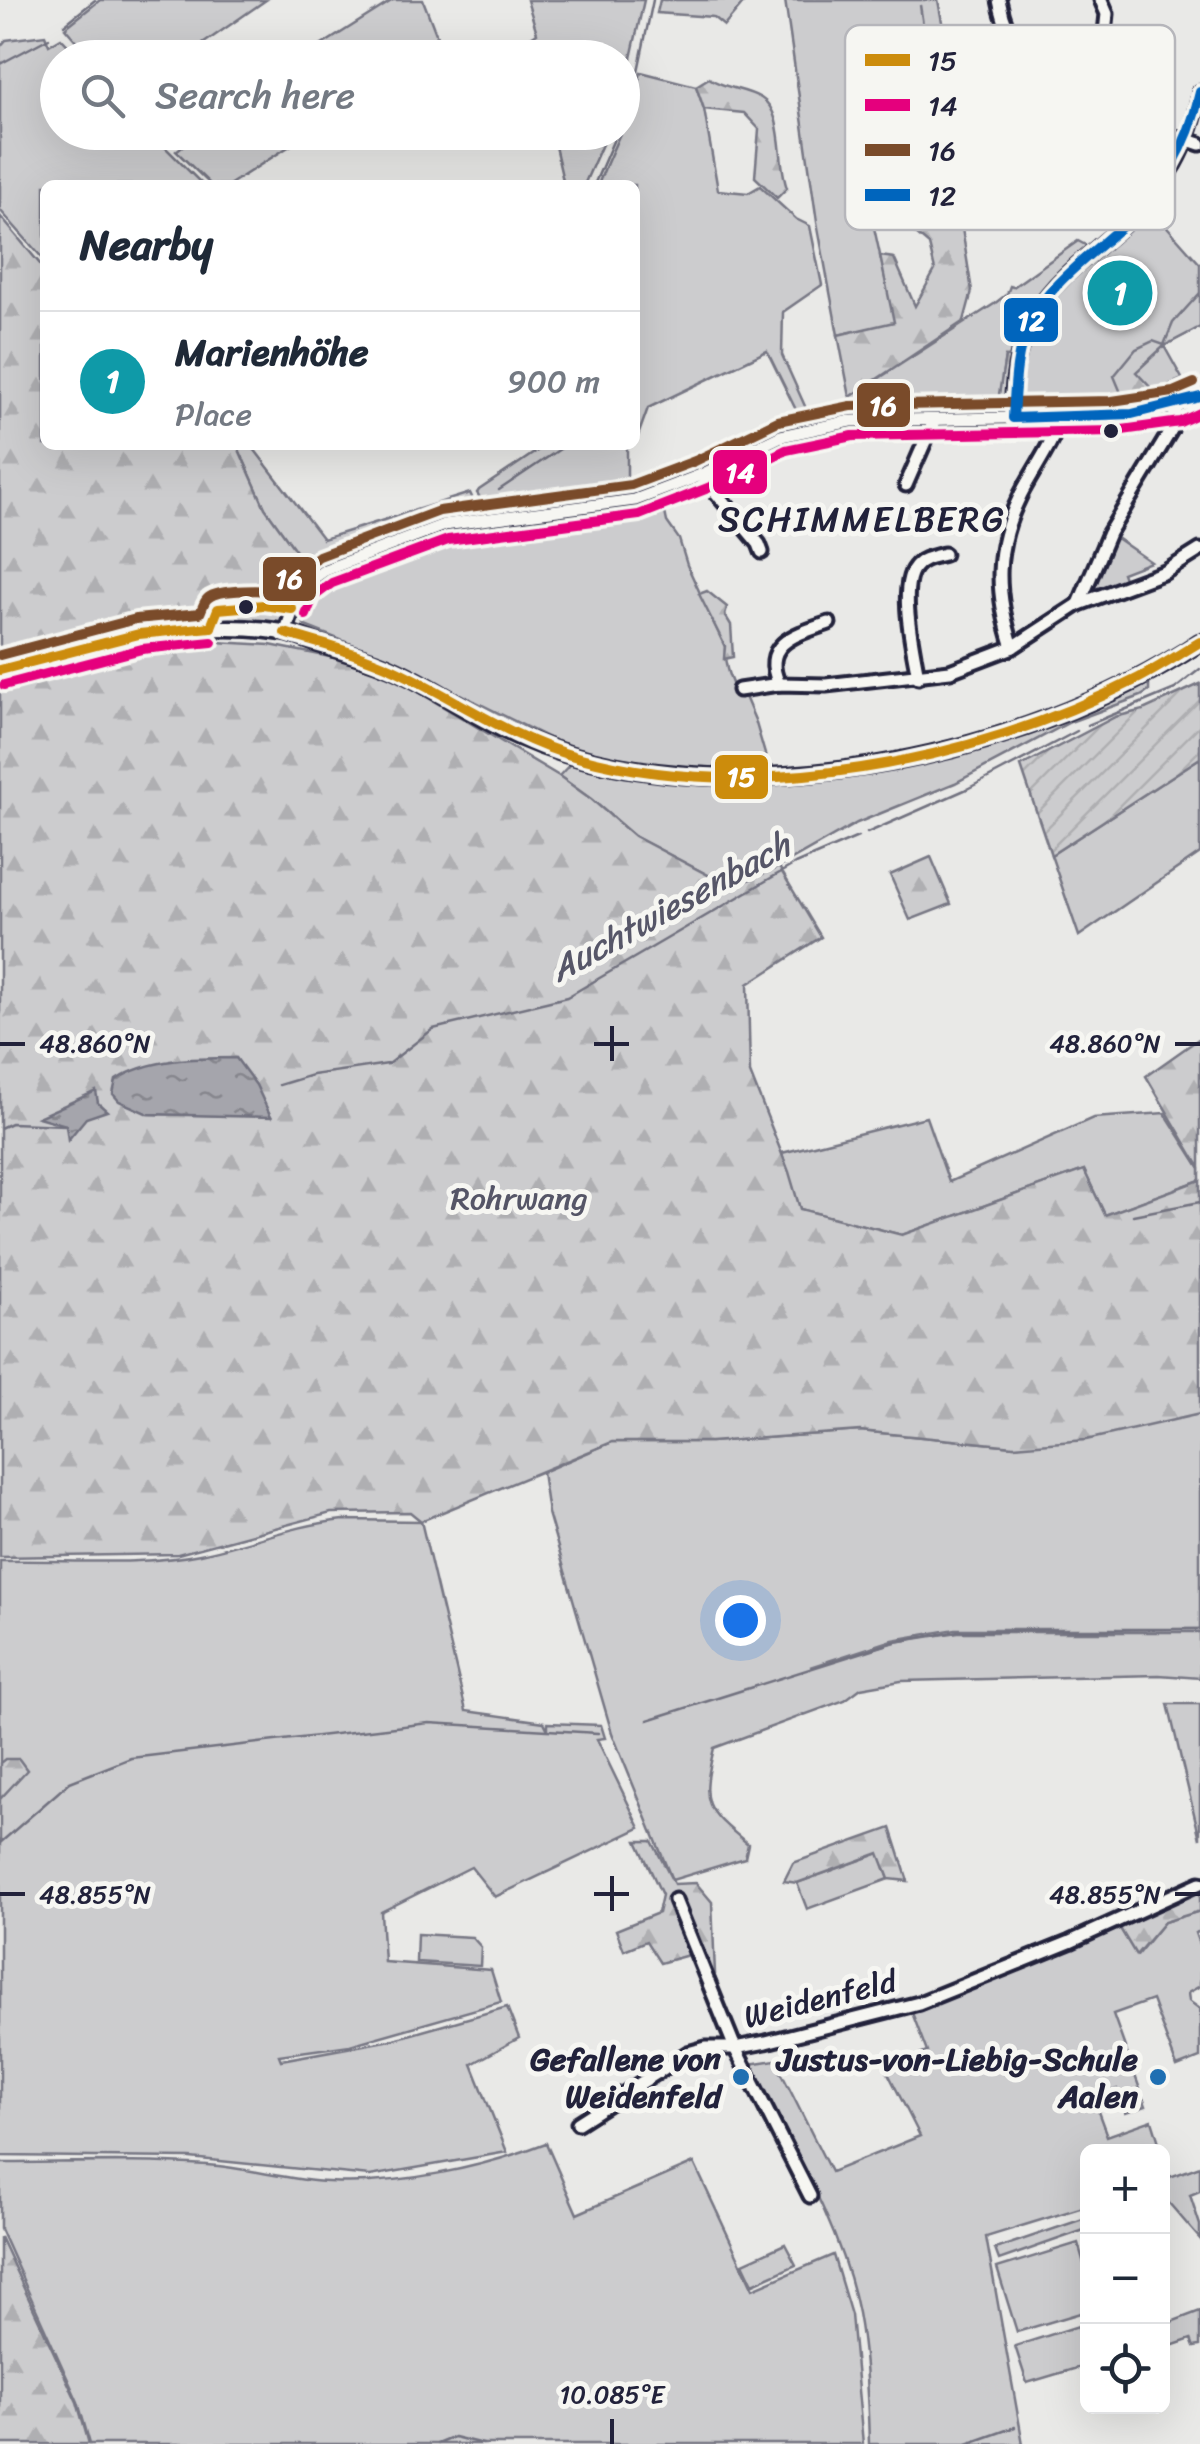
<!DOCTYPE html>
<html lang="en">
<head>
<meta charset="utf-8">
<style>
	body { margin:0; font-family:Sriracha,sans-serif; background:#f6f6f7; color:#1f2937 }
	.controls { position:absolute; right:30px; bottom:30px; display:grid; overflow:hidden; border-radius:15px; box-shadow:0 10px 40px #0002 }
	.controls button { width:90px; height:90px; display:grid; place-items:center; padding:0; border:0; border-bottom:2px solid #e0e1e3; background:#fff; color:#1f2937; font:50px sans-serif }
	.you { position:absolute; left:740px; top:1620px; width:35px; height:35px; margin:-25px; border:8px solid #fff; border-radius:50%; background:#1a73e8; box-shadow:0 0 0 15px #1a73e833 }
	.badge { display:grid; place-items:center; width:65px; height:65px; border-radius:50%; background:#1f6fb2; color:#fff; font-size:32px; font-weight:700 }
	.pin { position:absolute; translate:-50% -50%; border:5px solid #fff; box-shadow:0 2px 10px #0006 }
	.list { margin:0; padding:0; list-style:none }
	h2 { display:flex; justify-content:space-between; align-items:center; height:130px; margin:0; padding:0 40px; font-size:42px }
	h2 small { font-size:32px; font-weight:400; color:#747a83 }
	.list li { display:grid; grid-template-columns:65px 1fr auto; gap:30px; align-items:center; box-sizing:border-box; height:140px; padding:0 40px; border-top:2px solid #e0e1e3 }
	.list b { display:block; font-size:38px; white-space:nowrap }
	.list p { margin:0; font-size:32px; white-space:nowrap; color:#747a83 }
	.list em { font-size:32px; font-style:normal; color:#747a83 }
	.icon { flex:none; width:55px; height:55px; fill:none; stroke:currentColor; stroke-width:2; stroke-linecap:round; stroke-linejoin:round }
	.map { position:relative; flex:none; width:1200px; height:2444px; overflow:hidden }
	.search { position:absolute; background:#fff; box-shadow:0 10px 40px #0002; left:40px; top:40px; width:600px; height:110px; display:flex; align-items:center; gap:25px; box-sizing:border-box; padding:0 35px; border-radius:55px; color:#747a83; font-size:38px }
	.panel { position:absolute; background:#fff; box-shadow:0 10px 40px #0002; left:40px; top:180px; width:600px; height:270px; border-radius:15px }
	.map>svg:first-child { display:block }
</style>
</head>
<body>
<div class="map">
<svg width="1200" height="2444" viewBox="0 0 1200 2444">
	<defs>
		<pattern id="forest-firs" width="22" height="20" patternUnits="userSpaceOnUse" patternTransform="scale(2.5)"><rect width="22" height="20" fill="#ccccce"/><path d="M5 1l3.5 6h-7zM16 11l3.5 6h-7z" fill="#afafb2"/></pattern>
		<pattern id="garden-furrows" width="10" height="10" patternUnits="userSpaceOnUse" patternTransform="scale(2.5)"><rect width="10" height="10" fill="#ccccce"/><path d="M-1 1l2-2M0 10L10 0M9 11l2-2" fill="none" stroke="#afafb2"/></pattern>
		<pattern id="water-ripples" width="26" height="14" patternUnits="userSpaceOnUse" patternTransform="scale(2.5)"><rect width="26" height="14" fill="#a5a5ac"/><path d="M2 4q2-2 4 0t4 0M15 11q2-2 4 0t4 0" fill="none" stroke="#86868d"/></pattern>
	</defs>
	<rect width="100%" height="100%" fill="#e9e9e7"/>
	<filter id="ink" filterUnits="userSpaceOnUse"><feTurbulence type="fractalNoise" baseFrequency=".01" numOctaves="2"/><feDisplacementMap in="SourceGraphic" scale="20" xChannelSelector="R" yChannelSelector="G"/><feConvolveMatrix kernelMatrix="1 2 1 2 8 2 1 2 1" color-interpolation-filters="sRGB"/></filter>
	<g filter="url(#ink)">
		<g fill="#ccccce" stroke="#777784" stroke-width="2.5">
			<polygon points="100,0 266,0 184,57 90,57 65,28"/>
			<polygon points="393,0 423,0 445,57 438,57 435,52 426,58 303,57"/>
			<polygon points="527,0 644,0 623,94 622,58 535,57 531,44 513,57 500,57 537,33"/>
			<polygon points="660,0 746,0 724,26 713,17 657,13"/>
			<polygon points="785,0 938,0 959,116 946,130 938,121 920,5 936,121 860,164 895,323 838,335 817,222"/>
			<polygon points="45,35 49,45 61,38 79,57 58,58 58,132 151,133 203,185 45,185 45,261 0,210 0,47 6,40"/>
			<path d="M641,72L696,86L704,109L718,190L748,193L760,186L796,219L810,226L822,285L783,312L782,355L809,415L805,420C749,440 698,475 640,490L635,486L636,482H654L700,464L798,414L767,351L648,408L635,444V185H598C613,145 632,115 641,72Z"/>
			<polygon points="200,132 310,132 310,133 229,185 211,185 176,151"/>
			<polygon points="552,133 607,133 584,185 564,185"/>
			<polygon points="1146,203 1200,264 1200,327 1164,346 1193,398 1113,414 1015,416 1020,358 1048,295"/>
			<polygon points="1078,241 1091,248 1070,266 1016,357 1005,357 998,407 887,410 886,419 853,418 850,397 994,304 1007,294 1010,286 1013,287"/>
			<polygon points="237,445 251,445 323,539 470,493 478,510 410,527 310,571 265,508"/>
			<polygon points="546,445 627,445 627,486 485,505 477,493 479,490"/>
			<path d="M662,498L667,522L679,539L687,565L725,647C724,663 728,675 735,690L743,692L755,720L769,768L670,767L598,756L551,739L389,659L305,626C293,607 302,595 317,582L448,531L641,508Z"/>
			<polygon points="1109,533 1151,562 1122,573 1127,587 1079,604"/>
			<polygon points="264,605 288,609 282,629 212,624 218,609"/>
			<polygon points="1143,679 1149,682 1149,691 1141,696 1070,722 955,783 857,823 779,867 731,887 634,836 591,799 559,776 572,762 679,782 755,782 864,772 957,754"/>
			<polygon points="1200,758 1200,853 1079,936 1051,855"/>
			<polygon points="1165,1113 1200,1168 1200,1180 1105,1215 1084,1170 902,1235 800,1209 782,1153 926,1117 949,1182 1093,1118"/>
			<path d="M1200,1414V1629H956L893,1640L810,1667L895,1642L958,1632H1200V1678L1159,1675L901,1681L861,1688L845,1700L714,1748C701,1804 704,1808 748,1844L745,1858L672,1880L612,1733L548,1513L542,1472L612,1442H710L860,1431L1014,1446Z"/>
			<path d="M343,1520L421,1521L466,1711L544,1722L548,1730V1723L601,1725L605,1738L597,1739L640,1828L495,1897L471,1867L381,1912L384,1962L491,1970L501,2002L350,2045L279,2055L281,2060L391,2040L507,2007L519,2038L472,2064L507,2152L370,2176L190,2158L0,2156V1561C66,1559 136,1567 200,1554C249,1544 294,1525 343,1520Z"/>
			<polygon points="1168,1704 1200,1704 1200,1839"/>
			<polygon points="880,1853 889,1879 807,1909 797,1883"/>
			<path d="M1200,1911V1931L1195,1933L1200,1947V1986L1188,1993L1189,2001L1200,2009V2058L1177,2067L1152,2000L1113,2014L1146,2106L1126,2113L1117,2089L1093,2098L1107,2136L1152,2120L1162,2152H1088L1087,2229L999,2260L995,2249L1086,2218L1083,2207L986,2237L1023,2444H869C868,2401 866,2355 858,2313C841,2225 789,2143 749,2064L775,2060L831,2172L920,2136L886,2069L927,2052L911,2010L1007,1974L1118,1925L1137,1955L1164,1922Z"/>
			<polygon points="417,1934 472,1937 481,1947 480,1966 416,1962"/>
			<path d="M546,2143L577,2214L694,2163L753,2289L833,2255L851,2315L863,2444H90L78,2402L0,2229V2163C68,2163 139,2160 207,2165C248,2168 288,2180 328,2182C397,2186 482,2168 546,2143Z"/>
			<polygon points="1162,2152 1170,2177 1200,2166 1200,2191 1190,2195 1200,2225 1200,2239 1168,2202 1163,2204"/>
			<polygon points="1078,2243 1087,2274 1087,2311 1017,2332 997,2268"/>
			<polygon points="785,2244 796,2265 753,2284 743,2263"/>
			<polygon points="1200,2311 1200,2346 1194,2347 1191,2339 1165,2348 1163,2325"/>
			<polygon points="1078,2326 1084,2345 1087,2344 1087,2365 1027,2383 1015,2346"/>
		</g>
		<g fill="url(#forest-firs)" stroke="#777784" stroke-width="2.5" fill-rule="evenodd">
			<path d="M709,78C725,89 744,88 761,98C785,112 777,162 787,188L777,198L755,177L759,129L744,113L704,109L696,86Z"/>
			<polygon points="936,121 945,131 933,143 961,222 972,291 964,321 850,397 838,335 894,322 880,256 894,258 915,306 935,270 929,245 910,229 903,202 867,198 860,164"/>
			<polygon points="0,216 45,270 45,445 237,445 265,508 310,571 297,585 288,609 264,605 218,609 0,660"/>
			<polygon points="1200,293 1200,327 1164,346 1136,372 1154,391 1182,379 1193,398 1129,412 1114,376 1136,349 1153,341 1164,345 1173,323"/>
			<polygon points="1005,357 1016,357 1011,416 886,419 886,410 997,407"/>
			<polygon points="707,591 727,607 725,615 731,625 733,657 724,659 725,646 699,594"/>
			<path d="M179,640L270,645L375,666L559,776L591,799L634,836L731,887L779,867L821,937L748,984L750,1073L789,1172L800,1209L902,1235L1084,1170L1105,1215L1200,1180V1414L1086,1440L1014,1446L860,1431L710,1442H612L421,1521L410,1512L331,1513L178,1554L0,1557V682L83,659ZM236,1058L271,1116L148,1114L170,1061Z"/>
			<polygon points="931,857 951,904 910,920 890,875"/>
			<polygon points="1200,1038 1200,1168 1146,1076"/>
			<polygon points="5,1759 19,1759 27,1770 0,1799 0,1763"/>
			<polygon points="891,1828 908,1881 889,1879 879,1853 797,1883 784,1881 793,1863"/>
			<polygon points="637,1841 652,1841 674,1884 696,1883 712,1902 715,1974 707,1978 692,1954 660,1963 646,1941 624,1950 616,1930 658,1913 662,1895"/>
			<polygon points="1200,1889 1200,1911 1164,1922 1136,1955 1118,1925 1182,1892"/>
			<polygon points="0,2237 77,2402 89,2444 0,2444"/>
		</g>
		<polygon fill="url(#garden-furrows)" stroke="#777784" stroke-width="2.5" points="1200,684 1200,758 1051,855 1021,766 1115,717 1143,710"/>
		<g fill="url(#water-ripples)" stroke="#71717f" stroke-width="2.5">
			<path d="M236,1058L256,1085L271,1117L148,1114L119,1101L113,1094L116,1080C149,1058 197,1058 236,1058Z"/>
			<polygon points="96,1091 98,1103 107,1111 86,1118 68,1140 66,1125 38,1117"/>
		</g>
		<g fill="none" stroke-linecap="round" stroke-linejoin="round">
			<g stroke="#71717f" stroke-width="2.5">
				<polyline points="64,25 95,0"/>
				<polyline points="0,64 49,38"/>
				<polyline points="622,123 630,109 653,0"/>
				<polyline points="594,185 617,132"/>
				<polyline points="499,490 566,445"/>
				<polyline points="1088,725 1175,689 1200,669"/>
				<polyline points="867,833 967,789 1077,731"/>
				<polyline points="279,1085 312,1075 388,1064 433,1029 567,997 795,864 858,837"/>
				<polyline points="0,1128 11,1123 66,1125"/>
				<polyline points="1133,1215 1200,1202"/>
				<polyline points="648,1720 895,1642 958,1631 1200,1629"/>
				<polyline points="0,1843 70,1782 131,1758 429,1723 598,1733"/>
				<polyline points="437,2444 454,2437 483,2444"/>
				<polyline points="967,2444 1015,2427"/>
			</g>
			<g stroke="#22223b" stroke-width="19">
				<g id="minor">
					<path d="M999,0C1010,59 1057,110 1116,125C1144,132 1173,134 1200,144"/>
					<path d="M1051,199C1041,183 1041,167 1045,149L1103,51L1107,14L1101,0"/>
					<path d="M1013,418C1007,266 1113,267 1175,164C1188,142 1195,117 1200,92"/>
					<polyline points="701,475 759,544 762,552"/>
					<polyline points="906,485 934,421"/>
					<polyline points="1079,604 1109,533 1171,430 1177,407"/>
					<polyline points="285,633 301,587 325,570 444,525 635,500 701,475 781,436 851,421 1113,416 1177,407 1200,397"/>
					<path d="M1013,647C995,592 994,548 1021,494C1034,469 1052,445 1061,417"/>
					<path d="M918,677C914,652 898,587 915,567C922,558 933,557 944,554"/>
					<path d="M779,684C760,643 797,634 829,623"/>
					<polyline points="739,690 779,684 826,685 950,671 1013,647 1079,604 1165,572 1200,550"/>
					<polyline points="675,1900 735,2048 810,2196"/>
					<polyline points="578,2123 688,2053 706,2048 735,2048 766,2042 919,2003 1070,1942 1200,1883"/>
				</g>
			</g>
			<g stroke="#22223b" stroke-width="21">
				<path id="tertiary" d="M0,670C94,646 185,617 283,632C298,635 312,642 326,646C348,653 371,659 391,668C435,687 474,717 518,736C716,824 1025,760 1200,642"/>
			</g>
			<use href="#minor" stroke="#f6f6f2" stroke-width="11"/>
			<use href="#tertiary" stroke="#f6f6f2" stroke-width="14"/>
			<g stroke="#f6f6f2" stroke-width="18">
				<g id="bus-1">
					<polyline points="211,627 218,609 264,605 292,609"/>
					<path d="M285,633C321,644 358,653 393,669C454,697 511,739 577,757C754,806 973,763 1135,680C1157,669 1178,655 1200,642"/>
					<polyline points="0,670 139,634 211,627"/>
				</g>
			</g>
			<g stroke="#f6f6f2" stroke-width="18">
				<g id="bus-2">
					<polyline points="306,615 313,597 332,583 448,540 639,515 708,488 786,450 853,436 1115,431 1180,422 1200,413"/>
					<polyline points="4,685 142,649 212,642"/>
				</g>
			</g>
			<g stroke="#f6f6f2" stroke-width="18">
				<path id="bus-3" d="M0,655L136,619L200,613C202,609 204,601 208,598C219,588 268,590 283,592L290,577L319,556L439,511L631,485L695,461L778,421L851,406L1112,401L1173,392L1194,383"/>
			</g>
			<g stroke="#f6f6f2" stroke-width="18">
				<path id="bus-4" d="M1200,92C1188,147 1162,190 1120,228C1087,258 1047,285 1027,328C1015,356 1015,388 1013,418L1132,414L1200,397"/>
			</g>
			<use href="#bus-1" stroke="#cc8c0c" stroke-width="10"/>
			<use href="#bus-2" stroke="#e5007d" stroke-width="10"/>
			<use href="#bus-3" stroke="#7a4b2a" stroke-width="10"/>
			<use href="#bus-4" stroke="#0065bd" stroke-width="10"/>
		</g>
	</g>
	<path fill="none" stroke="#22223b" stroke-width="4" d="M612,1026V1061M0,1044H25M594,1044H629M1175,1044H1200M612,1876V1911M0,1894H25M594,1894H629M1175,1894H1200M612,2419V2444"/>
	<g fill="#22223b" stroke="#f6f6f2" stroke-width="4">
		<circle cx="1111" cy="431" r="9"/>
		<circle cx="246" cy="607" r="9"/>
	</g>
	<g fill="#1f6fb2" stroke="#f6f6f2" stroke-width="4">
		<circle cx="741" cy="2077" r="10"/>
		<circle cx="1158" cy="2077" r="10"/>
	</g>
	<g text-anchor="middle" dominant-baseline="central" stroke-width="10" stroke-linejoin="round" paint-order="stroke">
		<g font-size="32" fill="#555567" stroke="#f6f6f2">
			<text x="519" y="1198">Rohrwang</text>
		</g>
		<g font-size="32" fill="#22223b" stroke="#f6f6f2">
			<text transform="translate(820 1999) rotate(-14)">Weidenfeld</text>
		</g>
		<g font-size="32" font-weight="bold" fill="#22223b" stroke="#f6f6f2" text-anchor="end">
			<text x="721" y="2059">Gefallene von<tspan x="721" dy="37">Weidenfeld</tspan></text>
			<text x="1138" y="2059">Justus-von-Liebig-Schule<tspan x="1138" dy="37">Aalen</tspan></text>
		</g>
		<g font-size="35" letter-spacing="2.5" fill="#22223b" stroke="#f6f6f2">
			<text x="862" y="519">SCHIMMELBERG</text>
		</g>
		<g font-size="35" font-style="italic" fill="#565668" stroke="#f6f6f2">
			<text transform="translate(670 907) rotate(-29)">Auchtwiesenbach</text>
		</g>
	</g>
	<rect x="845" y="25" width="330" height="205" rx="15" fill="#f6f6f2" stroke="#b6b6bb" stroke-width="2.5"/>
	<rect x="865" y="54" width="45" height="12" fill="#cc8c0c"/>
	<rect x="865" y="99" width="45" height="12" fill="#e5007d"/>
	<rect x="865" y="144" width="45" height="12" fill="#7a4b2a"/>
	<rect x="865" y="189" width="45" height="12" fill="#0065bd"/>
	<g font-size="28" fill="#22223b">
		<text x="928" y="70">15</text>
		<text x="928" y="115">14</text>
		<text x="928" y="160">16</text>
		<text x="928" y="205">12</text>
	</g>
	<g font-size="25" text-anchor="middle" fill="#22223b" stroke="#f6f6f2" stroke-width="10" stroke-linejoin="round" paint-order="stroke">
		<text x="95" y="1052">48.860°N</text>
		<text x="1105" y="1052">48.860°N</text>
		<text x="95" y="1903">48.855°N</text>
		<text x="1105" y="1903">48.855°N</text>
		<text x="612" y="2403">10.085°E</text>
	</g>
	<g stroke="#f6f6f2" stroke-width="4">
		<rect x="1002" y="296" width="58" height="48" rx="10" fill="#0065bd"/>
		<rect x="855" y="381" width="57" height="48" rx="10" fill="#7a4b2a"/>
		<rect x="711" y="448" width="58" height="48" rx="10" fill="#e5007d"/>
		<rect x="261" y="555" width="57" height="48" rx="10" fill="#7a4b2a"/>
		<rect x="713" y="753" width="57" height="48" rx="10" fill="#cc8c0c"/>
	</g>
	<g font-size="28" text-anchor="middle" font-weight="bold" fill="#fff">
		<text x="1031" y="330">12</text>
		<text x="883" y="415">16</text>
		<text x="740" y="482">14</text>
		<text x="289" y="588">16</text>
		<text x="741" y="786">15</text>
	</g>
</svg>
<div class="controls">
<button>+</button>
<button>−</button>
<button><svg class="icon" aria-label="locate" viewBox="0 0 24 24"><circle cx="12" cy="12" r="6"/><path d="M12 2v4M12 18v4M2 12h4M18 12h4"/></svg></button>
</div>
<div class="you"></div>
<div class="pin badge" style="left:1120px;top:293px;background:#0f9aa8">1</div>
<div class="search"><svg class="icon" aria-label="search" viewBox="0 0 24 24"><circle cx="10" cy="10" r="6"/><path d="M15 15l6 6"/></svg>Search here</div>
<section class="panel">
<h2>Nearby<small></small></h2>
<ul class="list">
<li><span class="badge" style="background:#0f9aa8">1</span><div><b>Marienhöhe</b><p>Place</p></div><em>900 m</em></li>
</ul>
</section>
</div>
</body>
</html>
